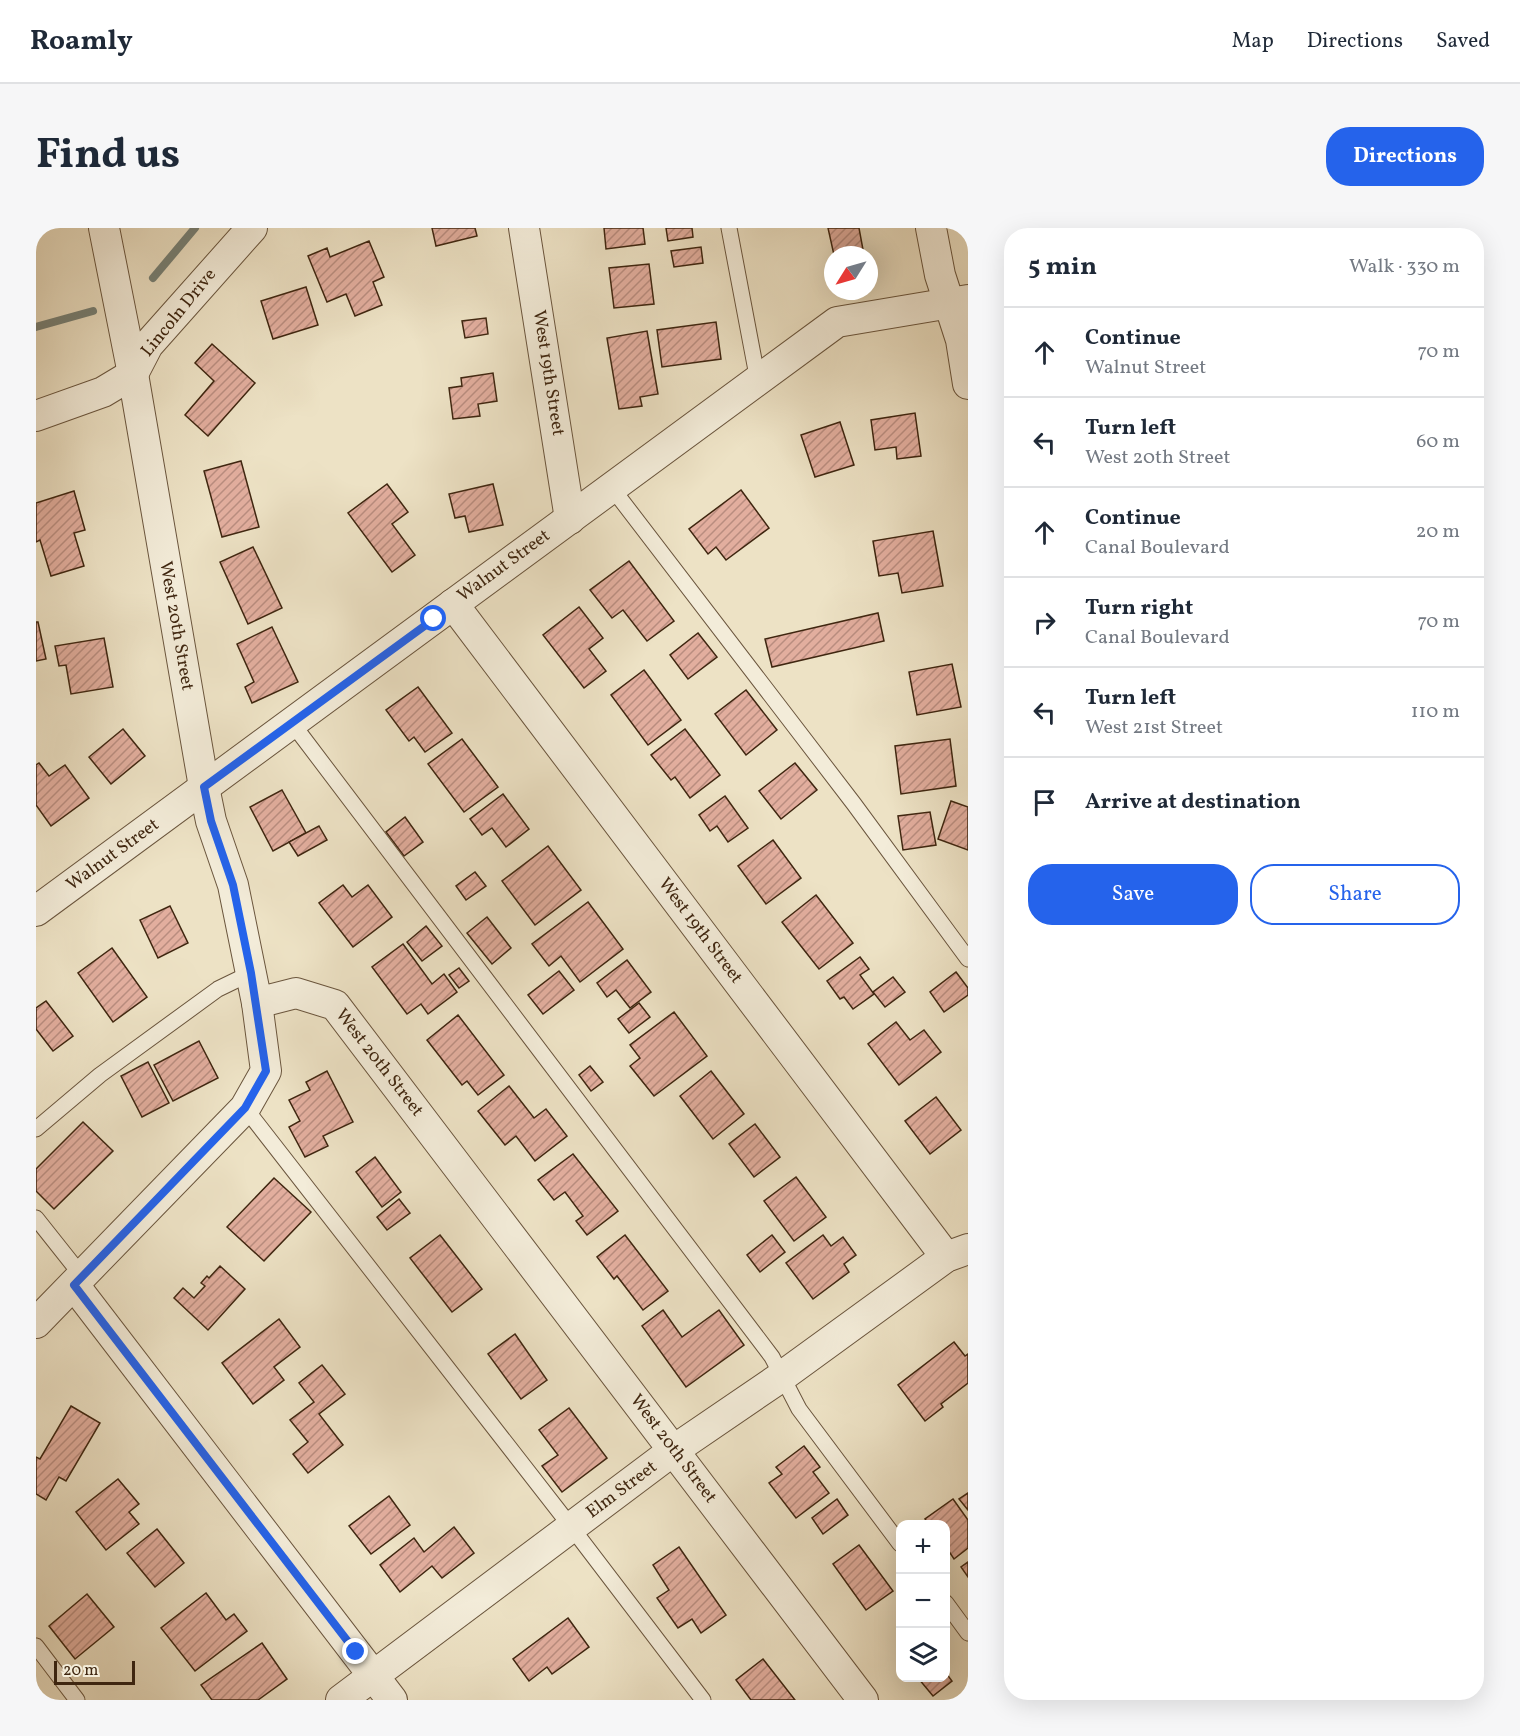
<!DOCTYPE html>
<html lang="en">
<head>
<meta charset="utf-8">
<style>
	body { margin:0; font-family:Vollkorn,serif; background:#f6f6f7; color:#1f2937 }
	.controls { position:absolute; right:18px; bottom:18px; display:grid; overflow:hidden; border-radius:12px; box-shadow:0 6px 24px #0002 }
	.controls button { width:54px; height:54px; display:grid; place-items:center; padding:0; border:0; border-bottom:2px solid #e0e1e3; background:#fff; color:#1f2937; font:30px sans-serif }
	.compass { position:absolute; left:788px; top:18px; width:54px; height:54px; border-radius:50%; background:#fff; box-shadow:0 6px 24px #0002; rotate:233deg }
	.scale { position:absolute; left:18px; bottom:15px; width:81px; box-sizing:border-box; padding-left:6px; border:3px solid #3f2610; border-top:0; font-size:16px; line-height:21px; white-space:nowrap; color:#3f2610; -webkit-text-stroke:4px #f3ecd9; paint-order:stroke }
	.stop { position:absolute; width:18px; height:18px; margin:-14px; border:4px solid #2563eb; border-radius:50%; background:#fff }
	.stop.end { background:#2563eb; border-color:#fff; box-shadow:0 2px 6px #0008 }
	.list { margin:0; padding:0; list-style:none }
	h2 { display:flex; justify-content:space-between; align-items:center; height:78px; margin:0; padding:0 24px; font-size:26px }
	h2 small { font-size:20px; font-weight:400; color:#747a83 }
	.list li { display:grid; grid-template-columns:39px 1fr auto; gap:18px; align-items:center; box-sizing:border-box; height:90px; padding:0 24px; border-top:2px solid #e0e1e3 }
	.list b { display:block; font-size:22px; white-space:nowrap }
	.list p { margin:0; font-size:20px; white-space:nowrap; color:#747a83 }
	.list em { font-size:20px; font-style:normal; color:#747a83 }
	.actions { display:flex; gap:12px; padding:18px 24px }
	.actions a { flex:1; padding:14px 0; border:2px solid #2563eb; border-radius:24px; text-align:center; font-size:21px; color:#2563eb }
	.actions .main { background:#2563eb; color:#fff }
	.icon { flex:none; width:33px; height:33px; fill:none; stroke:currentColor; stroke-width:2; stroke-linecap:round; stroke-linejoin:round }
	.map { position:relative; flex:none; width:932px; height:1472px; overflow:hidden; border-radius:24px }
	header { display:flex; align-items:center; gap:36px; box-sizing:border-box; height:84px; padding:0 30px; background:#fff; border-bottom:2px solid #e0e1e3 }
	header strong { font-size:28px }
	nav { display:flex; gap:33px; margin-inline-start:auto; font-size:21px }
	.intro { display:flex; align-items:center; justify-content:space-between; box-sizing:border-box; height:144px; padding:0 36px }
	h1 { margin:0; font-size:42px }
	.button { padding:15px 27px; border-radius:24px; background:#2563eb; color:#fff; font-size:21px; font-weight:700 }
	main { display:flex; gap:36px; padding:0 36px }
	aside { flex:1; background:#fff; border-radius:24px; box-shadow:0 6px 24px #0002 }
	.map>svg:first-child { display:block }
</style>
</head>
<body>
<header>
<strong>Roamly</strong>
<nav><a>Map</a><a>Directions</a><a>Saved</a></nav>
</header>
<div class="intro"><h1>Find us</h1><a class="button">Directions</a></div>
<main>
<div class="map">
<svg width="932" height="1472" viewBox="0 0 932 1472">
	<defs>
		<pattern id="building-hatch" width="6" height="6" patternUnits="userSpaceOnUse" patternTransform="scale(1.5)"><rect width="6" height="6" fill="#e2ae9e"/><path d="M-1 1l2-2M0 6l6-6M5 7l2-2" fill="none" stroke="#b98d7f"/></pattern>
	</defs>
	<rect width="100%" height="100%" fill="#ede2c5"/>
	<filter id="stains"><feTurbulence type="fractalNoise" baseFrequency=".00333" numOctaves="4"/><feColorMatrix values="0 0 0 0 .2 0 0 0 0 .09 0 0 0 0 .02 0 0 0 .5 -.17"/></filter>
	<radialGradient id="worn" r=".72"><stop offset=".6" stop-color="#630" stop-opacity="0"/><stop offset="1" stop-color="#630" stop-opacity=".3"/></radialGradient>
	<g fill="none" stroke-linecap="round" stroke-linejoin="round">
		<g stroke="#768177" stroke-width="8">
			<polyline points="117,50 159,0"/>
			<polyline points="0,99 57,83"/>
		</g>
	</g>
	<g fill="url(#building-hatch)" stroke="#3f2610" stroke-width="1.5">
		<polygon points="396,0 439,0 441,8 400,18"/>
		<polygon points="568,0 607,0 609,16 570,21"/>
		<polygon points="630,0 656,0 657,9 632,13"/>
		<polygon points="792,0 823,0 828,27 798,27"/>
		<polygon points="333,13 348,49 337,54 346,77 319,88 310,66 291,74 272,28 291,20 294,29"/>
		<polygon points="665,19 667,35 638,39 635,23"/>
		<polygon points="613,36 618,76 578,80 573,40"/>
		<polygon points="270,59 282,97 237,111 225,73"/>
		<polygon points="450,90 452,106 429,110 426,93"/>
		<polygon points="680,94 685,131 626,139 621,102"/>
		<polygon points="611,103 622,166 604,169 606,178 583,181 571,110"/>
		<polygon points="176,116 219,155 172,208 149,187 178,153 159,135"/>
		<polygon points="457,145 461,173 442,176 444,188 417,191 413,160 426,158 425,150"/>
		<polygon points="879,185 885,228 861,231 860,219 839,222 835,192"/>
		<polygon points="804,194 818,237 779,249 765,207"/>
		<polygon points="205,233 223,299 186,309 168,243"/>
		<polygon points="351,256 372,284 356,296 379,327 356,344 312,285"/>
		<polygon points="457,256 467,297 433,304 429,288 419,290 413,266"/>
		<polygon points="705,262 733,300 690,332 680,319 672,326 653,301"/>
		<polygon points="38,263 49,302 38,305 48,338 15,348 4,312 0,314 0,275"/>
		<polygon points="897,303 907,358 866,365 862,345 843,348 837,313"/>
		<polygon points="217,319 246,380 212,396 184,334"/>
		<polygon points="593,333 638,393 611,413 587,382 576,390 554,362"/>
		<polygon points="543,379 567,410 553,421 570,443 548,460 507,407"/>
		<polygon points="842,385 848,413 736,439 729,411"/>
		<polygon points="0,394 2,394 10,431 0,433"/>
		<polygon points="236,399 262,454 216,475 209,459 218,454 201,416"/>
		<polygon points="662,405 681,429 652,451 634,427"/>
		<polygon points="68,410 77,459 35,466 30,437 23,438 19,418"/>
		<polygon points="916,436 925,479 881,487 873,444"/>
		<polygon points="608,442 645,492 612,517 575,467"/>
		<polygon points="382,459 416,505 389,524 378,509 373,513 350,482"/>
		<polygon points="710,462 741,502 710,527 679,486"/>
		<polygon points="87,501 109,528 75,556 53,529"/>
		<polygon points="649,501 684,547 654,570 639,549 635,552 615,527"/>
		<polygon points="426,511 462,559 428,584 392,536"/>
		<polygon points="914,511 920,558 865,566 859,518"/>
		<polygon points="3,535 13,548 29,537 53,570 15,598 0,577 0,537"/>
		<polygon points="759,535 781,562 745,591 723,563"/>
		<polygon points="246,562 270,605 237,623 214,579"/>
		<polygon points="467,566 493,601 470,619 456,600 446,607 434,591"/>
		<polygon points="689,568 712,600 692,614 681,598 674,603 663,587"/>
		<polygon points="915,573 932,579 932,622 902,611"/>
		<polygon points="894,584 900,617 867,622 862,588"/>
		<polygon points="369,589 387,614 368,628 350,604"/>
		<polygon points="283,598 291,612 262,628 253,614"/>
		<polygon points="737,612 765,650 730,676 702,638"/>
		<polygon points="512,618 545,662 499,697 466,653"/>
		<polygon points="439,644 450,658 430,672 420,658"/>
		<polygon points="307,657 316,669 332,657 356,689 317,719 283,675"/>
		<polygon points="780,667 817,715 783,741 746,694"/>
		<polygon points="552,674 587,721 544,754 525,728 513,738 496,716"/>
		<polygon points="134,678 152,715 122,730 104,692"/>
		<polygon points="451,689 475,720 456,736 431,705"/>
		<polygon points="390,698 406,718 386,733 371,714"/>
		<polygon points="367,716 396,756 408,746 421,764 392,786 385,776 371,786 336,739"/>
		<polygon points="76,720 111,769 77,794 42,745"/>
		<polygon points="824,729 833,741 824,747 838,766 817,781 808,769 804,771 791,753"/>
		<polygon points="591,732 615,764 594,780 580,762 571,769 561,755"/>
		<polygon points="423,740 433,753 423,760 413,747"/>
		<polygon points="523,743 538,762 507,786 492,767"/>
		<polygon points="920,744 932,760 932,767 908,784 894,764"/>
		<polygon points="857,749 869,764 849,779 837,764"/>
		<polygon points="10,773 37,808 17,823 0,801 0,780"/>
		<polygon points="603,775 614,789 593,805 582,791"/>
		<polygon points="638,784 671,828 618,868 594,838 604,830 594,817"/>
		<polygon points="422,787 468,847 442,867 431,853 426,857 391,812"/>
		<polygon points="860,794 874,812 888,802 905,824 863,857 832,816"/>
		<polygon points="163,813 182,850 137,873 118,837"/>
		<polygon points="112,834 133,875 106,889 85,848"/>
		<polygon points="554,838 567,854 555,863 543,847"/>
		<polygon points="291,843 317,894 287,908 292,918 269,929 253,899 264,893 253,872 274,862 270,854"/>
		<polygon points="675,843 708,886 677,911 644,868"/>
		<polygon points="473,858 498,890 510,881 531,908 499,933 480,908 469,917 442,883"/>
		<polygon points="900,869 925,902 894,926 869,893"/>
		<polygon points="47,894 77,923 18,981 0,963 0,941"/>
		<polygon points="719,896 744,929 718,949 693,916"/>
		<polygon points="537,926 582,983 551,1007 540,993 547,988 529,964 518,972 502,952"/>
		<polygon points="339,929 365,964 346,979 320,944"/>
		<polygon points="760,949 790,989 758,1013 728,973"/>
		<polygon points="238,950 275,984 228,1033 191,999"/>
		<polygon points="363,971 374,985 351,1002 341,989"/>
		<polygon points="404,1007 446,1061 416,1084 374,1030"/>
		<polygon points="589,1007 632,1063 607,1082 581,1048 578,1051 561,1029"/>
		<polygon points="736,1007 749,1024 724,1044 711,1027"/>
		<polygon points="787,1007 795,1018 807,1009 820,1027 808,1036 813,1044 777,1071 750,1035"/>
		<polygon points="184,1038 209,1061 172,1102 138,1070 147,1060 158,1070 169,1058 165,1055 171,1048 173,1050"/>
		<polygon points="627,1082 646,1109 683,1082 708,1117 650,1159 606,1098"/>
		<polygon points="243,1091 264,1119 238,1139 248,1152 217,1176 186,1135"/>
		<polygon points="479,1106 511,1152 485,1171 452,1126"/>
		<polygon points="918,1114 929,1128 932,1126 932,1155 905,1176 907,1179 889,1193 862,1157"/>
		<polygon points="286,1137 309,1166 283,1186 307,1217 272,1245 257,1226 272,1214 254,1192 278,1174 263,1155"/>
		<polygon points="35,1178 64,1195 30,1253 23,1249 10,1272 0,1266 0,1229 4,1231"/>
		<polygon points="533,1180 571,1230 526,1264 506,1238 522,1227 503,1202"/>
		<polygon points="768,1218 784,1239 777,1244 793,1265 760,1290 733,1255 746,1246 740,1239"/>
		<polygon points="82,1251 103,1276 93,1284 103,1296 70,1322 40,1284"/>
		<polygon points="932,1265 932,1282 923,1271"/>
		<polygon points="353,1268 374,1297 335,1326 313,1298"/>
		<polygon points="801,1271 812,1287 787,1306 776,1290"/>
		<polygon points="917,1271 932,1292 932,1320 918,1331 910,1319 910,1296 893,1296 889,1291"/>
		<polygon points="418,1299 438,1325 406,1350 396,1338 364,1364 344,1337 378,1310 388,1324"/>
		<polygon points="121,1301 148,1335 119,1359 91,1325"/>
		<polygon points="823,1317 857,1363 830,1382 797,1336"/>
		<polygon points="643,1319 690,1387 665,1405 656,1391 642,1400 621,1370 633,1362 617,1337"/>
		<polygon points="932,1334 932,1349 925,1339"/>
		<polygon points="170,1365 190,1392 198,1386 211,1403 159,1443 125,1400"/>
		<polygon points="51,1366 78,1399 39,1431 13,1398"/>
		<polygon points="532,1390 553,1419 516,1446 511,1439 493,1453 477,1431"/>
		<polygon points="226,1415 251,1451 222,1472 176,1472 165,1457"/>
		<polygon points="727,1431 759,1472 715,1472 700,1452"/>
		<polygon points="910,1445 916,1453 897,1468 882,1450 910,1450"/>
	</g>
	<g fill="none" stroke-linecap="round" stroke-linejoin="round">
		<g stroke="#6a553d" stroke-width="17">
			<g id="lane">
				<polyline points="693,0 722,153"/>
				<polyline points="576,260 818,576 932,731"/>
				<polyline points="256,495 736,1129 763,1181 864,1316"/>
				<polyline points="209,880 536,1300 667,1472"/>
				<polyline points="0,901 64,847 182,761 215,745"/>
				<polyline points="0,990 46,1048"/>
				<polyline points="910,1375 932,1405"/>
				<polyline points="0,1418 41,1472"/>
			</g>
		</g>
		<g stroke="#6a553d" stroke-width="32">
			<g id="street">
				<polyline points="68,0 97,146 168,559 175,593 197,657 221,775 260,765 299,777 827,1472"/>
				<polyline points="488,0 534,291"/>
				<polyline points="895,0 904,47 925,112 932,156"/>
				<polyline points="0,188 67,164 97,146 112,117 216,0"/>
				<polyline points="417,376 910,1029"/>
				<polyline points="0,683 801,94 932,72"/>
				<polyline points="38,1057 356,1472"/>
				<polyline points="0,1095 209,880 230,843 221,775"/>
				<polyline points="305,1472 638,1222 745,1149 910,1029 932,1021"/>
			</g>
		</g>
		<use href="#lane" stroke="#f3ecd9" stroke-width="15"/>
		<use href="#street" stroke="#f3ecd9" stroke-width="30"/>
	</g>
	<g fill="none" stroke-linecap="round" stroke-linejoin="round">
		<polyline stroke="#2563eb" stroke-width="8" points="320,1424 38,1057 209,880 230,843 215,745 197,657 175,593 168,559 398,391"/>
	</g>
	<g text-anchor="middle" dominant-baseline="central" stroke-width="4.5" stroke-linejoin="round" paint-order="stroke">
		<g font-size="18" fill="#3f2610" stroke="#f3ecd9">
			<text transform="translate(143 85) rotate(-51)">Lincoln Drive</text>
			<text transform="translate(512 145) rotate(81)">West 19th Street</text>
			<text transform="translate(468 338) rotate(-36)">Walnut Street</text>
			<text transform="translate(140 398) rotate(80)">West 20th Street</text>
			<text transform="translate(77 627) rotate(-36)">Walnut Street</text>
			<text transform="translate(664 703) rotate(53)">West 19th Street</text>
			<text transform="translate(343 835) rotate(52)">West 20th Street</text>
			<text transform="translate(637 1221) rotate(53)">West 20th Street</text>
			<text transform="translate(586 1262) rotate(-37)">Elm Street</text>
		</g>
	</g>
	<rect width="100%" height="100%" filter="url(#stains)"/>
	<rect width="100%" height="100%" fill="url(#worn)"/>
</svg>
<div class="controls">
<button>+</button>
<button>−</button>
<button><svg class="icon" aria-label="layers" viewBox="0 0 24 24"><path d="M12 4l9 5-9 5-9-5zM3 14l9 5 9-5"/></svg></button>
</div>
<svg class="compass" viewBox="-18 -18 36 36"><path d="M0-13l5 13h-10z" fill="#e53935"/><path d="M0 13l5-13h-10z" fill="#747a83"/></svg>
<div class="scale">20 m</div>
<div class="stop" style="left:398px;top:391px"></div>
<div class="stop end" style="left:320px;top:1424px"></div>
</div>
<aside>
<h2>5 min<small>Walk · 330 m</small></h2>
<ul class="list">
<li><svg class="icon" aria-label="ahead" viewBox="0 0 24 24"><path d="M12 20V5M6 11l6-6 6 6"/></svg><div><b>Continue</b><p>Walnut Street</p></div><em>70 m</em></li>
<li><svg class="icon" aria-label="left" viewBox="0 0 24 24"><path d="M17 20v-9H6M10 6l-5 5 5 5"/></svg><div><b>Turn left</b><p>West 20th Street</p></div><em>60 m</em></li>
<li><svg class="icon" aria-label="ahead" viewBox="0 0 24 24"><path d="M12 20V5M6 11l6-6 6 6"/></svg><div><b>Continue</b><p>Canal Boulevard</p></div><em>20 m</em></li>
<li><svg class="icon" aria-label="right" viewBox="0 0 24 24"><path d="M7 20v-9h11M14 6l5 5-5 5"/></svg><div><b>Turn right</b><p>Canal Boulevard</p></div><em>70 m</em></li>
<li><svg class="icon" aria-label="left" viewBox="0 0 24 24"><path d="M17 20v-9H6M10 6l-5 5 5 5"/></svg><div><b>Turn left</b><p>West 21st Street</p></div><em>110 m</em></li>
<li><svg class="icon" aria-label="arrive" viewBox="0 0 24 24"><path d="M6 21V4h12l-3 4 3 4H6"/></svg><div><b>Arrive at destination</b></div></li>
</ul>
<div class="actions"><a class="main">Save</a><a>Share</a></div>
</aside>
</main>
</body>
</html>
